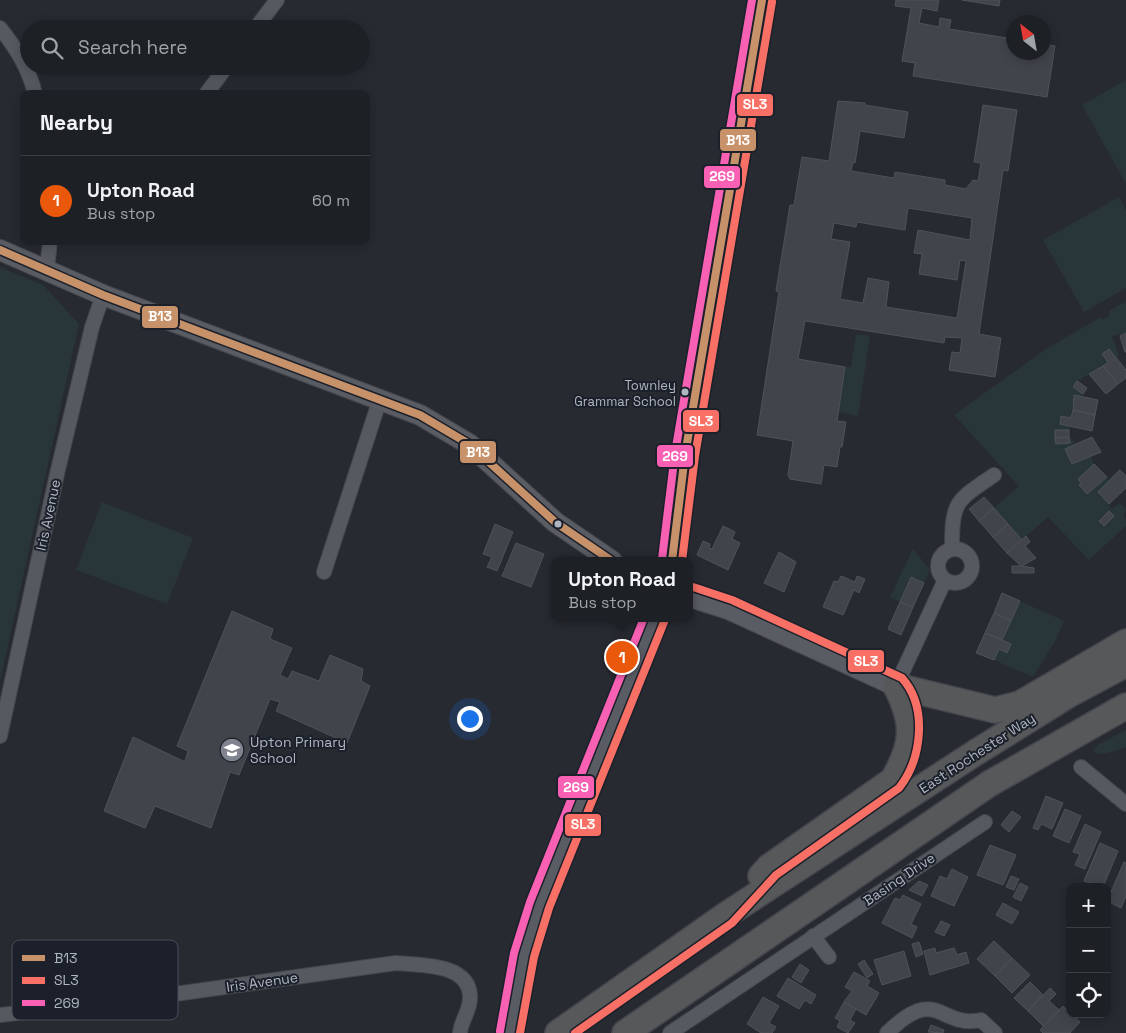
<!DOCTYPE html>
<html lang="en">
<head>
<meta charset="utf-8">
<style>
	body { margin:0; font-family:"Space Grotesk",sans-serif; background:#25282d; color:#f1f3f6 }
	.controls { position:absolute; right:15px; bottom:15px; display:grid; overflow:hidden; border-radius:10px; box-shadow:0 2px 12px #0003 }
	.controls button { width:45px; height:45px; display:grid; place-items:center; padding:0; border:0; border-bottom:1px solid #3b3e42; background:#1d2025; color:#f1f3f6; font:25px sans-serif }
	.compass { position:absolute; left:1006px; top:15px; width:45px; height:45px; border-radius:50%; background:#1d2025; box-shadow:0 2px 12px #0003; rotate:329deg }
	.you { position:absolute; left:469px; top:718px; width:18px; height:18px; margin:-12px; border:4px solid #fff; border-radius:50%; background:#1a73e8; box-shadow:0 0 0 8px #1a73e833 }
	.badge { display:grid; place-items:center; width:32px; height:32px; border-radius:50%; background:#ea580c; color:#fff; font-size:16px; font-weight:700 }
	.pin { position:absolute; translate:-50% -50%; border:2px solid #fff; box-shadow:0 1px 5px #0006 }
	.popup { position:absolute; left:551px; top:557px; width:142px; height:65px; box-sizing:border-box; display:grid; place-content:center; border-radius:10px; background:#1d2025; filter:drop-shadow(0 1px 4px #0005); font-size:16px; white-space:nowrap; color:#a0a3a7 }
	.popup b { font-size:19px; color:#f1f3f6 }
	.popup::after { content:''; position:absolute; left:50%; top:100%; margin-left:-10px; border:10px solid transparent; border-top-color:#1d2025 }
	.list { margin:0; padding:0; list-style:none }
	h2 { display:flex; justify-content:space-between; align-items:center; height:65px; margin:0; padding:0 20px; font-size:21px }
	h2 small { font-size:16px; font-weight:400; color:#a0a3a7 }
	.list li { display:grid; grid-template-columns:32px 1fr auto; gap:15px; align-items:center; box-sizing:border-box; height:90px; padding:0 20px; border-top:1px solid #3b3e42 }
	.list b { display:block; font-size:19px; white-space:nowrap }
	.list p { margin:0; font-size:16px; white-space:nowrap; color:#a0a3a7 }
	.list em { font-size:16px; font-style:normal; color:#a0a3a7 }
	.icon { flex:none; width:28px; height:28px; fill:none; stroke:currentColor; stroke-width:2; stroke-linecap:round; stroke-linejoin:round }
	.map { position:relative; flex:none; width:1126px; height:1033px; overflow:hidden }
	.search { position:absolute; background:#1d2025; box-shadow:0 2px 12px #0003; left:20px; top:20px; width:350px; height:55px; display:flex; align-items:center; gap:12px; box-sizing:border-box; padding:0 18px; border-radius:28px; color:#a0a3a7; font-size:19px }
	.panel { position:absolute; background:#1d2025; box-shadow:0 2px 12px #0003; left:20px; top:90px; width:350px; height:155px; border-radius:10px }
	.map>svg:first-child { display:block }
</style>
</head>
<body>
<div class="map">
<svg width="1126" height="1033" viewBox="0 0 1126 1033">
	<rect width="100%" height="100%" fill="#272a31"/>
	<g fill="#293639">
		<polygon points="1126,80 1126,181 1125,182 1082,105"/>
		<polygon points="1119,197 1126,210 1126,288 1084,312 1043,240"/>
		<polygon points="0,267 43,285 79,324 0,681"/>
		<polygon points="1126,301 1126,333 1112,336 1119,355 1116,358 1108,349 1102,355 1108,362 1097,371 1095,370 1078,381 1087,388 1082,397 1074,395 1071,418 1061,416 1060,424 1070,426 1069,436 1076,444 1065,449 1072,464 1091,456 1094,464 1078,479 1081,483 1079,486 1087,494 1107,477 1109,479 1120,468 1120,470 1098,492 1112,509 1120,503 1126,509 1123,516 1126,519 1126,526 1089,560 1048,517 1022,540 994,508 1019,486 954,415 1046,349 1101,317 1102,319 1109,316 1109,311"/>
		<polygon points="856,334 870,336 858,416 838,412 845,367 851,367"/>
		<polygon points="102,502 193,538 167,604 76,570"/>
		<polygon points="913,549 930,570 924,583 911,577 900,602 890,597"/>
		<polygon points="1020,601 1064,621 1056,640 1033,677 994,660 999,649 1007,653 1002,640"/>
		<polygon points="1126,730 1126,747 1108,753 1096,754 1093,750 1099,744"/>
	</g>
	<g fill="#41444a" stroke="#4e5259" fill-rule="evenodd">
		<polygon points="896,0 939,0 937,11 922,8 919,23 939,27 940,18 951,20 949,29 1014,39 1014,52 1044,52 1044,44 1055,46 1047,97 913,76 915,63 902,61 911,8 895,6"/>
		<polygon points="962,0 1000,0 999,6"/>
		<path d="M838,101L865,103V105L908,112L904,138L860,131L855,163L853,162L851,171L894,178L895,172L945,180V185L966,189L973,180L978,181L981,163L974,162L983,105L1017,110L1008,171L1003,170L979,334L1001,338L995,377L949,370L952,352L960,353L962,338L945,337L944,343L805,321L798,359L845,367L837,421L846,422L842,447H840L837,467L824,465L821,484L790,479L788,475L793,441L757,435L779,292L776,291L790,205H794L802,157L829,161ZM908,208L972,218L970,240L918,230L914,253L922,254L919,274L957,280L960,260L966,261L957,318L886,307L889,282L868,278L863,303L840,299L850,242L831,239L834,223L856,227L857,222L905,230Z"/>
		<polygon points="1126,333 1126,352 1125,352 1120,336"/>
		<polygon points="1109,349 1126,370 1126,378 1118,384 1103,366 1108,362 1102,354"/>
		<polygon points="1103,366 1118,384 1106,394 1089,374"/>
		<polygon points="1077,381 1087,388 1083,394 1073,387"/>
		<polygon points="1074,395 1098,400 1095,415 1073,410"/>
		<polygon points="1073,410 1095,415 1092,431 1060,424 1061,416 1071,418"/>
		<polygon points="1055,430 1069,430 1069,437 1055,438"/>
		<polygon points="1069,437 1070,443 1056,444 1055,438"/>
		<polygon points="1092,437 1101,452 1072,464 1065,449"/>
		<polygon points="1094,464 1107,477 1087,494 1079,485 1081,483 1078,479"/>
		<polygon points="1120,470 1126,476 1126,488 1109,504 1098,492"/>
		<polygon points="984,497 994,508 979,521 969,509"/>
		<polygon points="994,508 1008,524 993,537 979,521"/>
		<polygon points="1109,511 1114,516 1104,526 1099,521"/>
		<polygon points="495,524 513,532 497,571 487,567 492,557 483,554"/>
		<polygon points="1008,524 1022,540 1007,553 993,537"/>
		<polygon points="723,526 735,532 732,539 740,543 728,570 697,555 703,541 710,544 709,548 712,549"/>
		<polygon points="1026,536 1030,542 1025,546 1036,558 1022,566 1034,568 1034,573 1012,573 1012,566 1021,566 1007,553"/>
		<polygon points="516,543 544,554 531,587 502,576"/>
		<polygon points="779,552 796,562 784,592 764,583"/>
		<polygon points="841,576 855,582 857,576 865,579 859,593 854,590 843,615 823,607 834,581 838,582"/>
		<polygon points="911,577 924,583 913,607 900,602"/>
		<polygon points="1002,593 1020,601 1011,621 994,613"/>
		<polygon points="900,602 913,607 901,635 888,629"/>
		<polygon points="232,611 273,629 270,639 292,648 280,675 288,679 292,671 319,681 330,655 363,669 361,681 370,686 347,743 276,711 280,702 270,699 239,775 230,772 211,828 155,806 145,828 104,811 133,737 185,762 188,751 177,746"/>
		<polygon points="994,613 1011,621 1002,640 985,633"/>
		<polygon points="985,633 1011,644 1007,653 999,649 994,660 976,653"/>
		<polygon points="1046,796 1063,803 1052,829 1041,824 1038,830 1033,828"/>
		<polygon points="1065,809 1081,816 1069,843 1053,836"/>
		<polygon points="1012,811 1021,817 1009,832 1001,825"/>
		<polygon points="1085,824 1101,832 1085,869 1075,865 1080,854 1073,852"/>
		<polygon points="1100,843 1118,851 1103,887 1084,881"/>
		<polygon points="990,845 1016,855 1003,885 977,875"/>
		<polygon points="1124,862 1126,863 1126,896 1121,908 1107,901"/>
		<polygon points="952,869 968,877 954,906 931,896 940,876 947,879"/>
		<polygon points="1011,876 1019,879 1014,890 1006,887"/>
		<polygon points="919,881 928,885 922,896 909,890"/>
		<polygon points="1020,883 1028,887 1021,901 1013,897"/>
		<polygon points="903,895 921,904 911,924 917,927 912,938 882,923 895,898 900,900"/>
		<polygon points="1003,903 1019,912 1012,924 996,915"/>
		<polygon points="941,921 950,925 944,936 935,932"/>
		<polygon points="994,941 1012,958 995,976 977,959"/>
		<polygon points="919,942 923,954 916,957 912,944"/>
		<polygon points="935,948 936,953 954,948 957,955 966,952 969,963 930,975 924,951"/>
		<polygon points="904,951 911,976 882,985 874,960"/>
		<polygon points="1012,958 1030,975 1012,993 995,976"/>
		<polygon points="864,960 873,974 867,978 858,964"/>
		<polygon points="800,964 809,970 801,983 792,977"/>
		<polygon points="854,972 870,981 867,986 879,993 866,1015 844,1002 852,991 845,987"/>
		<polygon points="788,978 816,995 811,1004 805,1000 799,1009 777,996"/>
		<polygon points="1030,982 1043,995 1028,1011 1014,998"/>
		<polygon points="1050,988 1056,994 1049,1001 1059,1010 1044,1027 1028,1011"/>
		<polygon points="763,997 779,1006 769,1023 776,1027 772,1033 761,1033 747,1024"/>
		<polygon points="844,1002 856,1009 850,1020 855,1023 848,1033 837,1027 840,1021 835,1018"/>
		<polygon points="1063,1006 1080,1022 1070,1033 1043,1033 1040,1030"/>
		<polygon points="931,1025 944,1030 943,1033 928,1032"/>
	</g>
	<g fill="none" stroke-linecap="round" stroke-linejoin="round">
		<g stroke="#44464c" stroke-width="16">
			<g id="street">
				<path d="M0,28C16,48 29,68 35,94"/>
				<polyline points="255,29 277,0"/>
				<polyline points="206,94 227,66"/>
				<polyline points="47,269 50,241"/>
				<path d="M952,548C952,501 956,501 994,475"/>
				<circle cx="955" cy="566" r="17"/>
				<polyline points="324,572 380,399"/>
				<polyline points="896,686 945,580"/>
				<polyline points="0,736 57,474 92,327 103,295"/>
				<polyline points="1081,767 1126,804"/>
				<polyline points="813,936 829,957"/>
				<path d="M0,1015L132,1000L396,963C419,965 469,963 470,996C471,1010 461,1020 460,1033"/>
				<polyline points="670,1033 985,822"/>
				<path d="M887,1033C938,983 939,1029 981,1020L995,1033"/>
			</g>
		</g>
		<g stroke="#44464c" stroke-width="22">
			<g id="secondary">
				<polyline points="0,250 103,295 420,415 469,444 555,522 612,561"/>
				<polyline points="672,561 676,539 685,455 762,0"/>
				<polyline points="690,597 728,609 896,686"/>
				<polyline points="510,1033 524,955 540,905 655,618"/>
			</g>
		</g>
		<g stroke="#43464d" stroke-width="28">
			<g id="highway">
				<polyline points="896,686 995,710 1020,704 1126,642"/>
				<path d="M761,876L769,867L893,780C914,744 915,723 896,686"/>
				<polyline points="558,1033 726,915 975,753 1068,695 1126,664"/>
				<polyline points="625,1033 989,784 1126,706"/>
			</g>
		</g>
		<use href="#street" stroke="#565960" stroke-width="14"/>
		<use href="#secondary" stroke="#5a5c64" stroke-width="20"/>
		<use href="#highway" stroke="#56585a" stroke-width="25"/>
		<g stroke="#1b202a" stroke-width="11">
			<g id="bus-1">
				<polyline points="0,250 103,295 420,415 469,444 555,522 612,561"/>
				<polyline points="672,561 685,455 762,0"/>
			</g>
		</g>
		<g stroke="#1b202a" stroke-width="11">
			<g id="bus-2">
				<polyline points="682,561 695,456 772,2"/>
				<polyline points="520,1033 534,957 549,908 664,622"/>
				<path d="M575,1033L732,923L776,875L899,788C922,759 928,707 902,678L732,600L693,587"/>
			</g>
		</g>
		<g stroke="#1b202a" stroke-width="11">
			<g id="bus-3">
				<polyline points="662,559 675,453 752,0"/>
				<polyline points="500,1031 514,953 530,902 644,618"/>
			</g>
		</g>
		<use href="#bus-1" stroke="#c7916a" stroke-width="8"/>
		<use href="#bus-2" stroke="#f87065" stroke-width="8"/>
		<use href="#bus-3" stroke="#f860b3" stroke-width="8"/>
	</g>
	<defs>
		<g id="school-disc" transform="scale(1.25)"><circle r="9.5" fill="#80848f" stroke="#1b202a"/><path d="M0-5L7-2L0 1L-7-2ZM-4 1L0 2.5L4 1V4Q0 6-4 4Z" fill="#fff"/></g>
	</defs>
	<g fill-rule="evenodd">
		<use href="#school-disc" x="232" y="750"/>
	</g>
	<g fill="#b0b5c2" stroke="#1b202a" stroke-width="2">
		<circle cx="685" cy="392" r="4.5"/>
		<circle cx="558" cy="524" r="4.5"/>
	</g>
	<g text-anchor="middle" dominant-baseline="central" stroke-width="4" stroke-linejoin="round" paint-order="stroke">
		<g font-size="13" fill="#b0b5c2" stroke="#1b202a" text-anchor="end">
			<text x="676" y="385">Townley<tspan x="676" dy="16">Grammar School</tspan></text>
		</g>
		<g font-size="14" fill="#b0b5c2" stroke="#1b202a">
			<text transform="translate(48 515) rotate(-78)">Iris Avenue</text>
			<text transform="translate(977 753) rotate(-33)">East Rochester Way</text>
			<text transform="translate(899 879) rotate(-34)">Basing Drive</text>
			<text transform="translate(262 982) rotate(-8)">Iris Avenue</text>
		</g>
		<g font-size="14" fill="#b0b5c2" stroke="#1b202a" text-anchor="start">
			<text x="250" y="742">Upton Primary<tspan x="250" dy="16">School</tspan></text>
		</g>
	</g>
	<rect x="12" y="940" width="166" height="80" rx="8" fill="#1b202a" stroke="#484d58" stroke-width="1"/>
	<rect x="22" y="955" width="23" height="6" fill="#c7916a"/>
	<rect x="22" y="977" width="23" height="7" fill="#f87065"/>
	<rect x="22" y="1000" width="23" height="6" fill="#f860b3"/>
	<g font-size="14" fill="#b0b5c2">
		<text x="54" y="963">B13</text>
		<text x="54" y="985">SL3</text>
		<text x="54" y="1008">269</text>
	</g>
	<g stroke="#1b202a" stroke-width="2">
		<rect x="736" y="93" width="38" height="24" rx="5" fill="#f87065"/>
		<rect x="719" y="128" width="38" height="24" rx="5" fill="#c7916a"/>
		<rect x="703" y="165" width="38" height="24" rx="5" fill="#f860b3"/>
		<rect x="141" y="305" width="38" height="24" rx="5" fill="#c7916a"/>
		<rect x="682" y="409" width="38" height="24" rx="5" fill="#f87065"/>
		<rect x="459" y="440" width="38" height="24" rx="5" fill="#c7916a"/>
		<rect x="656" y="444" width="38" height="24" rx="5" fill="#f860b3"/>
		<rect x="847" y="649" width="38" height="24" rx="5" fill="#f87065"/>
		<rect x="557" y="775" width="38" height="24" rx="5" fill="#f860b3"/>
		<rect x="564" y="813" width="38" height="24" rx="5" fill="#f87065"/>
	</g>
	<g font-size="14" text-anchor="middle" font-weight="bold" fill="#fff">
		<text x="755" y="109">SL3</text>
		<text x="738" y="145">B13</text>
		<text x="722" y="181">269</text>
		<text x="160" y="321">B13</text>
		<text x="701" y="426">SL3</text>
		<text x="478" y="457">B13</text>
		<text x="675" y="461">269</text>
		<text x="866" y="666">SL3</text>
		<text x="576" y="792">269</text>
		<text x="583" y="829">SL3</text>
	</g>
</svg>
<div class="controls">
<button>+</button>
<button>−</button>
<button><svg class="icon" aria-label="locate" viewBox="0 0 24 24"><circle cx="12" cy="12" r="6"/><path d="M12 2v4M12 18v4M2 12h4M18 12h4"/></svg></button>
</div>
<svg class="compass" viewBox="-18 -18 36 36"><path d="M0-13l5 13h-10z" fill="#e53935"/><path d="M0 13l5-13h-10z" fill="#a0a3a7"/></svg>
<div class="you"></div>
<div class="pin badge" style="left:622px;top:657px">1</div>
<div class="popup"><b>Upton Road</b>Bus stop</div>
<div class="search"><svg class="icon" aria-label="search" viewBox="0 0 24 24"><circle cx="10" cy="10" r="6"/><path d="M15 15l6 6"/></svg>Search here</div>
<section class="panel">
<h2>Nearby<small></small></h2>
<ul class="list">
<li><span class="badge">1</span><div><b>Upton Road</b><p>Bus stop</p></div><em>60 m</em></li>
</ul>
</section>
</div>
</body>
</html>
